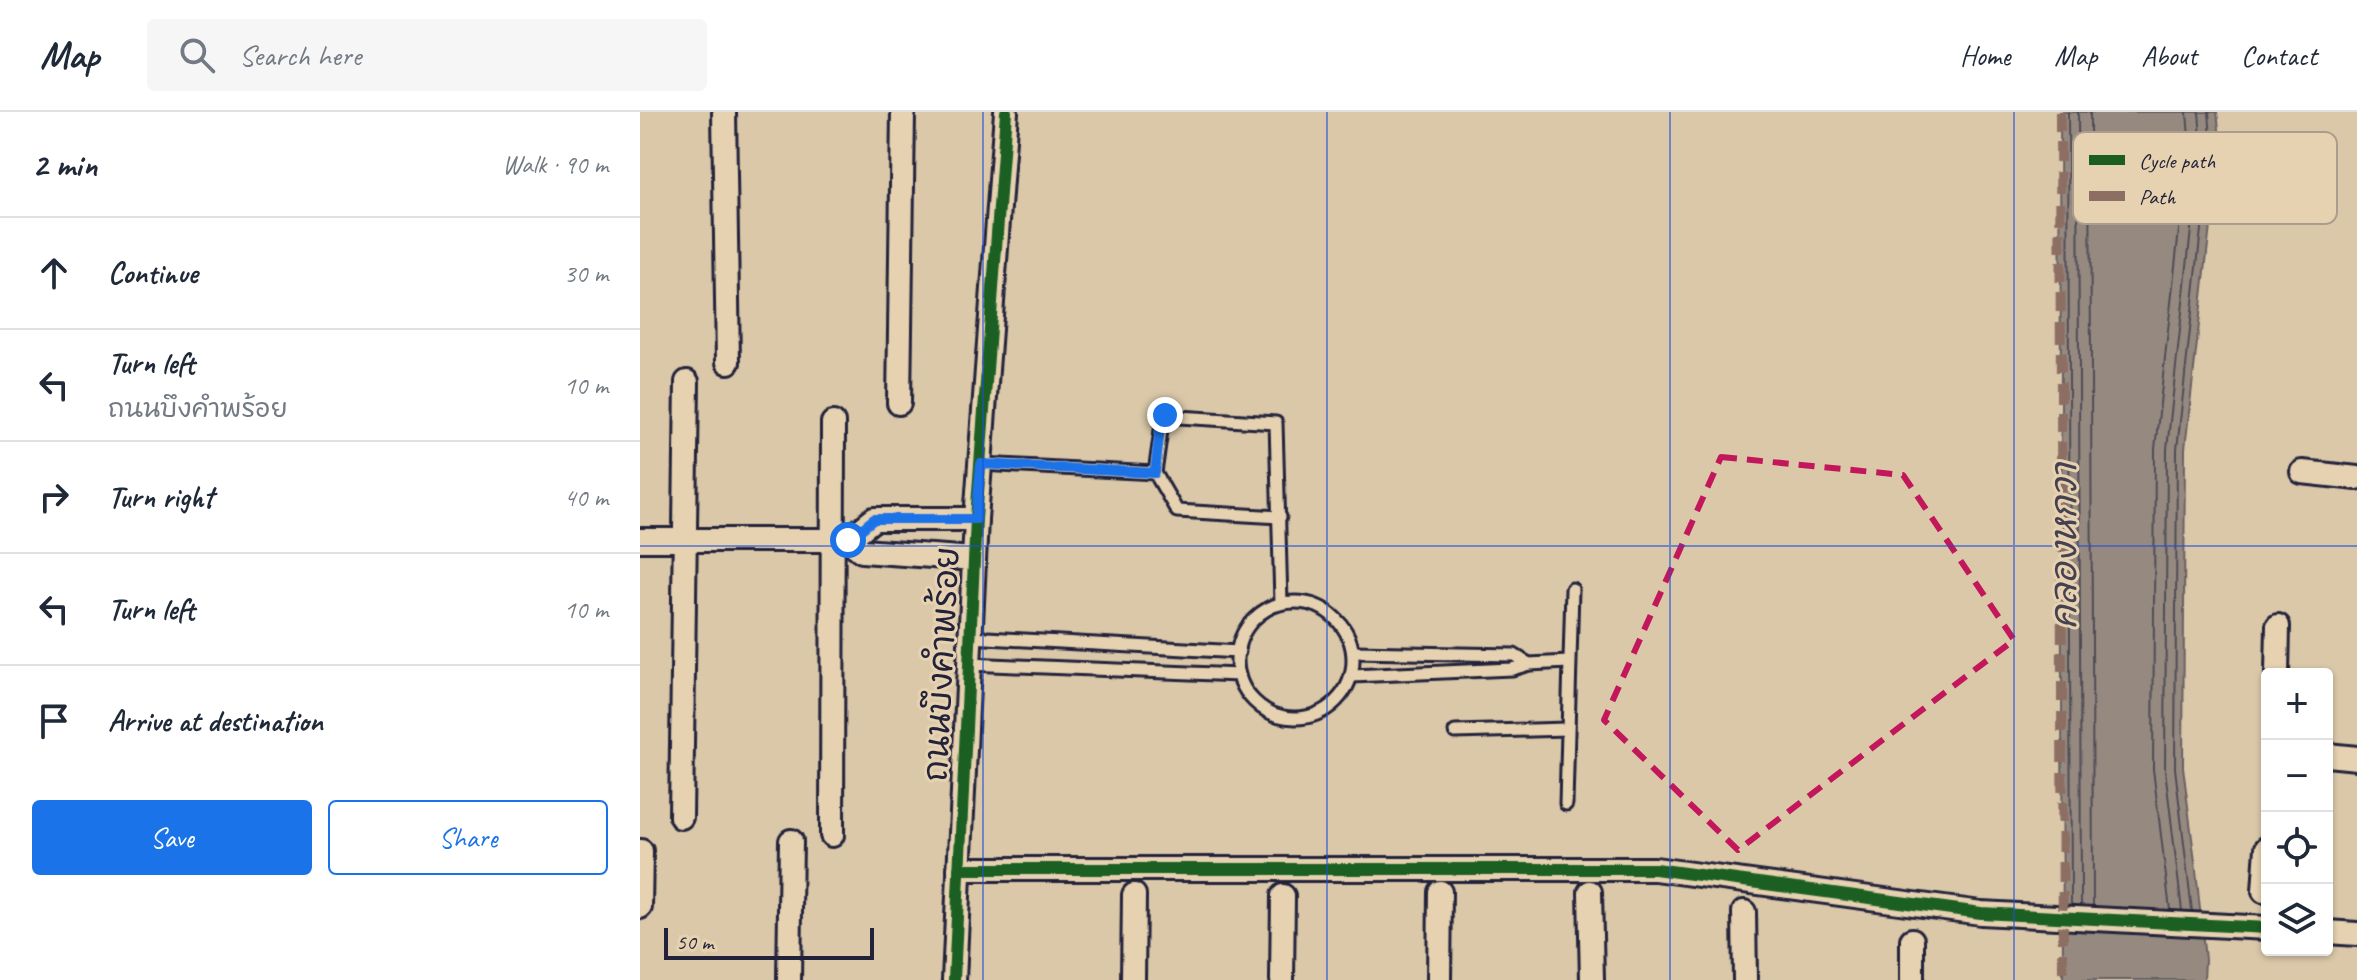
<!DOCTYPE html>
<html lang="en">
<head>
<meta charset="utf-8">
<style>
	body { margin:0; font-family:Caveat,"Playpen Sans Thai",sans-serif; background:#f6f6f7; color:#1f2937 }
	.controls { position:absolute; right:24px; bottom:24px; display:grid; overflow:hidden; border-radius:8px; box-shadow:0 2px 6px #0004 }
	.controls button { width:72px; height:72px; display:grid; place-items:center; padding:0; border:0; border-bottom:2px solid #e0e1e3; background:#fff; color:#1f2937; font:40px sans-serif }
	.scale { position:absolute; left:24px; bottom:20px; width:210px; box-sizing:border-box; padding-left:8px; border:4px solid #22223b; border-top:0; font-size:22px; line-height:28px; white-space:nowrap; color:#22223b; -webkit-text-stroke:6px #e6d2b0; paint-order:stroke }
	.stop { position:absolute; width:24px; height:24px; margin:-18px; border:6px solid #1a73e8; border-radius:50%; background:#fff }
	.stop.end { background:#1a73e8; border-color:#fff; box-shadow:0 2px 8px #0008 }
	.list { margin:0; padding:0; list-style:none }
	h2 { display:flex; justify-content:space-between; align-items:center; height:104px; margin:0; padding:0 32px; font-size:34px }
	h2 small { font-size:26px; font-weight:400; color:#747a83 }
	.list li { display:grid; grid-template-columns:52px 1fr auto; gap:24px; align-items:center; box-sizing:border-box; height:112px; padding:0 32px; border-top:2px solid #e0e1e3 }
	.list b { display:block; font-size:30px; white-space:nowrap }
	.list p { margin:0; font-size:26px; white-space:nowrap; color:#747a83 }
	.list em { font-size:26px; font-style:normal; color:#747a83 }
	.actions { display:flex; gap:16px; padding:24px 32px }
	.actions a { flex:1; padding:18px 0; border:2px solid #1a73e8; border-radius:8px; text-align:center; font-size:28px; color:#1a73e8 }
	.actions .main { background:#1a73e8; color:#fff }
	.icon { flex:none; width:44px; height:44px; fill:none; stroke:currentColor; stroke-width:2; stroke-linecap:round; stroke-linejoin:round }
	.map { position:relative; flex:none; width:1717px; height:868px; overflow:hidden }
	header { display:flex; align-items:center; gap:48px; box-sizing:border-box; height:112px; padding:0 40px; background:#fff; border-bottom:2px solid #e0e1e3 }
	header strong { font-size:38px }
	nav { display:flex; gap:44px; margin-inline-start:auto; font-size:28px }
	.search { width:560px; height:72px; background:#f6f6f7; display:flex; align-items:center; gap:20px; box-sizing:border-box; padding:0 28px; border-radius:8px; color:#747a83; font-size:30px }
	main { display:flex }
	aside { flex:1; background:#fff }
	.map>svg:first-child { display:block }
</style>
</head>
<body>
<header>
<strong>Map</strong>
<div class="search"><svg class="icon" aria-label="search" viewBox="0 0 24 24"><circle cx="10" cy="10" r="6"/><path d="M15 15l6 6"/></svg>Search here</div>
<nav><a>Home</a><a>Map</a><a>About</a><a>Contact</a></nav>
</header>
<main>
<aside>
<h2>2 min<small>Walk · 90 m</small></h2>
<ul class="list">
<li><svg class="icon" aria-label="ahead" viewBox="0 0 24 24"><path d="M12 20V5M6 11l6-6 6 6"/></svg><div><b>Continue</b></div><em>30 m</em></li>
<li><svg class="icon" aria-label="left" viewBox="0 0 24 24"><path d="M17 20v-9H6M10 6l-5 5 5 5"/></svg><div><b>Turn left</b><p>ถนนบึงคำพร้อย</p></div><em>10 m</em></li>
<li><svg class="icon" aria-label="right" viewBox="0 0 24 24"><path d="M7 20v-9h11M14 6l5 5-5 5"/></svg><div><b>Turn right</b></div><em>40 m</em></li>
<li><svg class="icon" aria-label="left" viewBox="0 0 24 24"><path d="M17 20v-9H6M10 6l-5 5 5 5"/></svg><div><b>Turn left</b></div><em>10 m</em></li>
<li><svg class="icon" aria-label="arrive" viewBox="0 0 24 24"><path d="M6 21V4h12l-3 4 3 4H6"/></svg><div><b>Arrive at destination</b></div></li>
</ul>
<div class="actions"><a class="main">Save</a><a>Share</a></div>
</aside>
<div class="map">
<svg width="1717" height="868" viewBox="0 0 1717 868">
	<rect width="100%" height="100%" fill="#dac8a9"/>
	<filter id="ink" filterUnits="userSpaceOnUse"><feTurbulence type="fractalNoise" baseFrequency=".0125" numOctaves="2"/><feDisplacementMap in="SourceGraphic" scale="16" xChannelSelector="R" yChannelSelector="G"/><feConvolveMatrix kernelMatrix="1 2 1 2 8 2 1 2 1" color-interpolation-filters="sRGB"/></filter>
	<g filter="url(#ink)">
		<polygon fill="#968a80" stroke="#686064" stroke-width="2" points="1420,0 1577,0 1580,25 1545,337 1543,655 1556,758 1565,848 1564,868 1423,868"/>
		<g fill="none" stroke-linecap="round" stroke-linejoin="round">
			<g stroke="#504c57" stroke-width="2">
				<polyline points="1428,0 1431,793"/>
				<polyline points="1438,0 1441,793"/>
				<polyline points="1450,0 1453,794"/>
				<polyline points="1530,798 1513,657 1515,337 1549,26 1547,0"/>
				<polyline points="1542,799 1525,657 1527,337 1561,26 1559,0"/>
				<polyline points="1552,799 1535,656 1537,337 1571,26 1569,0"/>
			</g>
			<g stroke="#22223b" stroke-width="17">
				<g id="lane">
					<polyline points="341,352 515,361 537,399 640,405"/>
					<polyline points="515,361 523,304 636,311 641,491"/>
					<circle cx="655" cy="548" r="58"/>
					<polyline points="330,525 599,540"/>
					<polyline points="713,540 874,543 889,552"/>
					<polyline points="328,552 599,563"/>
					<polyline points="712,564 872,557 889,552 929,550"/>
					<polyline points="815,620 927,617"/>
					<polyline points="926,692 932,477"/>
				</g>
			</g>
			<g stroke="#22223b" stroke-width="28">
				<g id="street">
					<polyline points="84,0 88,250"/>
					<polyline points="259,291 263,0"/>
					<polyline points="1662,360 1717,366"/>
					<polyline points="0,428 208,428 234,407 336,407"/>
					<polyline points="208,428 222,439 334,447"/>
					<polyline points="1637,562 1638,514"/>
					<polyline points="1687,643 1717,646"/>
					<polyline points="41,705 47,270"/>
					<polyline points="192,723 193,311"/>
					<polyline points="319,757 1015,757 1341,801 1627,816"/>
					<polyline points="1624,779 1627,736"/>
					<polyline points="950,780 952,868"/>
					<polyline points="0,795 1,739"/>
					<polyline points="1104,800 1105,868"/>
					<polyline points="1687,820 1717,822"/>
					<polyline points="149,868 151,729"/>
					<polyline points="314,868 336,407 366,0"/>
					<polyline points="493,868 494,783"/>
					<polyline points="642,868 643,784"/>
					<polyline points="799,868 800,780"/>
					<polyline points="1272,868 1272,828"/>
				</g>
			</g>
			<use href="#lane" stroke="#e6d2b0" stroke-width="11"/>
			<use href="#street" stroke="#e6d2b0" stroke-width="22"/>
			<polyline stroke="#8d6e63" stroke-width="10" stroke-dasharray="20 10" stroke-linecap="butt" points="1420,0 1423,868"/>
			<g stroke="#e6d2b0" stroke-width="17">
				<g id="cycleway">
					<polyline points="319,757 1015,757 1341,801 1627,816"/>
					<polyline points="314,868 336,407 366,0"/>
				</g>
			</g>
			<use href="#cycleway" stroke="#1b5e20" stroke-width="12"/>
		</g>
	</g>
	<g fill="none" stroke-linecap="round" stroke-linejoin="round" filter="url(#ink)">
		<polyline stroke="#1a73e8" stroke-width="10" points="208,428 234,407 336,407 341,352 515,361 521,307 525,303"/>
	</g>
	<path fill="none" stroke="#c2185b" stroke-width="6" stroke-dasharray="16 10" stroke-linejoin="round" d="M1081,345L1263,363L1374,528L1098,738L964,608Z"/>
	<path fill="none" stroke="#1d4ed8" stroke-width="2" stroke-opacity="0.55" d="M343,0V868M687,0V868M1030,0V868M1374,0V868M0,434H1717"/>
	<g text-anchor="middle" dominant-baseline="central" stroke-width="6" stroke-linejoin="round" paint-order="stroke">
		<g font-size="34" fill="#22223b" stroke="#e6d2b0">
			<text transform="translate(301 552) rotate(-87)">ถนนบึงคำพร้อย</text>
		</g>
		<g font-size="36" font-style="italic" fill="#454150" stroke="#e6d2b0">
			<text transform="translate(1424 434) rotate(-90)">คลองหกวา</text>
		</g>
	</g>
	<rect x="1433" y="20" width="264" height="92" rx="12" fill="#e6d2b0" stroke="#ab9d8d" stroke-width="2"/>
	<rect x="1449" y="43" width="36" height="10" fill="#1b5e20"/>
	<rect x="1449" y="79" width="36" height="10" fill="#8d6e63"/>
	<g font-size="22" fill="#22223b">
		<text x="1499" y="56">Cycle path</text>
		<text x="1499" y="92">Path</text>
	</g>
</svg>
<div class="controls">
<button>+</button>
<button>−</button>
<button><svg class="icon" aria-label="locate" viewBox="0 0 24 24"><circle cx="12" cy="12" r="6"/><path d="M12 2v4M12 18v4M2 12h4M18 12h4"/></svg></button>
<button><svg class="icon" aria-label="layers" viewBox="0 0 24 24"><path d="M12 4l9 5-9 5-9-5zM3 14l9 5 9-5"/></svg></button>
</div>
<div class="scale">50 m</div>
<div class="stop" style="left:208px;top:428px"></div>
<div class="stop end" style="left:525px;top:303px"></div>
</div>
</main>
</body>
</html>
